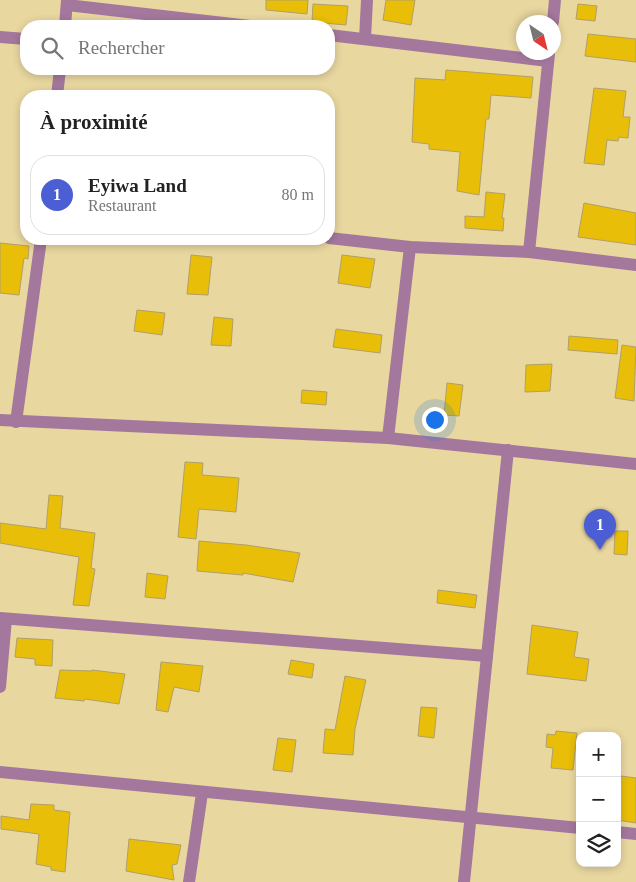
<!DOCTYPE html>
<html lang="fr">
<head>
<meta charset="utf-8">
<style>
	body { margin:0; font-family:"Times New Roman",serif; background:#f6f6f6; color:#222 }
	.controls { position:absolute; right:15px; bottom:15px; display:grid; overflow:hidden; border-radius:10px; box-shadow:0 2px 8px #0003 }
	.controls button { width:45px; height:45px; display:grid; place-items:center; padding:0; border:0; border-bottom:1px solid #e0e0e0; background:#fff; color:#222; font:25px sans-serif }
	.compass { position:absolute; left:516px; top:15px; width:45px; height:45px; border-radius:50%; background:#fff; box-shadow:0 2px 8px #0003; rotate:145deg }
	.you { position:absolute; left:434px; top:419px; width:18px; height:18px; margin:-12px; border:4px solid #fff; border-radius:50%; background:#1a73e8; box-shadow:0 0 0 8px #1a73e833 }
	.badge { display:grid; place-items:center; width:32px; height:32px; border-radius:50%; background:#4b5ed3; color:#fff; font-size:16px; font-weight:700 }
	.pin { position:absolute; translate:-50% -41px; filter:drop-shadow(0 1px 2px #0008) }
	.pin::after { content:''; position:absolute; top:26px; width:18px; height:15px; background:inherit; clip-path:polygon(0 0,100% 0,50% 100%) }
	.list { margin:0; padding:0; list-style:none }
	h2 { display:flex; justify-content:space-between; align-items:center; height:65px; margin:0; padding:0 20px; font-size:21px }
	h2 small { font-size:16px; font-weight:400; color:#767676 }
	.list li { display:grid; grid-template-columns:32px 1fr auto; gap:15px; align-items:center; box-sizing:border-box; height:80px; margin:0 10px 10px; padding:0 10px; border:1px solid #e0e0e0; border-radius:20px }
	.list b { display:block; font-size:19px; white-space:nowrap }
	.list p { margin:0; font-size:16px; white-space:nowrap; color:#767676 }
	.list em { font-size:16px; font-style:normal; color:#767676 }
	.icon { flex:none; width:28px; height:28px; fill:none; stroke:currentColor; stroke-width:2; stroke-linecap:round; stroke-linejoin:round }
	.map { position:relative; flex:none; width:636px; height:882px; overflow:hidden }
	.search { position:absolute; background:#fff; box-shadow:0 2px 8px #0003; left:20px; top:20px; width:315px; height:55px; display:flex; align-items:center; gap:12px; box-sizing:border-box; padding:0 18px; border-radius:20px; color:#767676; font-size:19px }
	.panel { position:absolute; background:#fff; box-shadow:0 2px 8px #0003; left:20px; top:90px; width:315px; height:155px; border-radius:20px }
	.map>svg:first-child { display:block }
</style>
</head>
<body>
<div class="map">
<svg width="636" height="882" viewBox="0 0 636 882">
	<rect width="100%" height="100%" fill="#e9d7a0"/>
	<g fill="#e9be08" stroke="#b09f6a">
		<polygon points="266,0 308,0 307,14 266,10"/>
		<polygon points="386,0 415,0 411,25 383,20"/>
		<polygon points="313,4 348,6 346,25 312,22"/>
		<polygon points="578,4 597,6 595,21 576,19"/>
		<polygon points="588,34 636,39 636,62 585,56"/>
		<polygon points="446,70 533,77 531,98 491,95 489,119 486,119 479,195 457,191 460,152 429,149 429,144 412,142 415,78 445,80"/>
		<polygon points="594,88 626,91 623,117 630,117 628,138 619,137 618,141 607,140 604,165 584,163"/>
		<polygon points="486,192 505,194 502,218 504,218 503,231 465,228 465,216 484,217"/>
		<polygon points="584,203 636,213 636,245 578,237"/>
		<polygon points="0,243 29,246 28,259 24,258 19,295 0,293"/>
		<polygon points="191,255 212,257 208,295 187,294"/>
		<polygon points="342,255 375,259 370,288 338,283"/>
		<polygon points="137,310 165,313 162,335 134,331"/>
		<polygon points="214,317 233,319 231,346 211,345"/>
		<polygon points="336,329 382,335 380,353 333,347"/>
		<polygon points="569,336 618,340 617,354 568,350"/>
		<polygon points="622,345 636,347 634,401 615,398"/>
		<polygon points="552,364 550,391 525,392 526,365"/>
		<polygon points="447,383 463,385 459,416 444,415"/>
		<polygon points="302,390 327,392 326,405 301,403"/>
		<polygon points="185,462 203,463 202,475 239,478 236,512 199,509 196,539 178,537"/>
		<polygon points="49,495 63,496 60,528 95,533 91,568 95,569 89,606 73,605 79,557 0,543 0,523 46,529"/>
		<polygon points="615,531 628,531 627,555 614,554"/>
		<polygon points="199,541 246,545 300,553 293,582 243,573 243,575 197,571"/>
		<polygon points="147,573 168,576 165,599 145,597"/>
		<polygon points="438,590 477,595 475,608 437,603"/>
		<polygon points="532,625 578,632 574,657 589,659 586,681 527,674"/>
		<polygon points="17,638 53,640 52,666 35,665 35,659 15,657"/>
		<polygon points="291,660 314,664 312,678 288,674"/>
		<polygon points="161,662 203,666 199,692 174,687 168,712 156,710"/>
		<polygon points="60,670 92,671 92,670 125,674 119,704 85,699 84,701 55,698"/>
		<polygon points="345,676 366,680 355,729 353,755 323,753 325,729 335,730"/>
		<polygon points="421,707 437,708 434,738 418,736"/>
		<polygon points="556,731 577,733 573,770 551,768 553,748 546,747 547,734 555,735"/>
		<polygon points="278,738 296,740 292,772 273,770"/>
		<polygon points="621,776 636,778 636,823 617,820 617,787 619,787"/>
		<polygon points="31,804 54,805 54,810 70,812 65,872 51,870 51,867 36,864 39,834 1,829 1,816 29,820"/>
		<polygon points="129,839 181,845 177,864 172,865 174,880 126,871"/>
	</g>
	<g fill="none" stroke-linecap="round" stroke-linejoin="round">
		<g stroke="#a4789d" stroke-width="12">
			<polyline points="67,5 250,26"/>
			<polyline points="553,22 555,0"/>
			<polyline points="65,26 67,0"/>
			<polyline points="329,35 548,61"/>
			<polyline points="0,37 26,39"/>
			<polyline points="365,39 367,0"/>
			<polyline points="57,96 60,69"/>
			<polyline points="329,238 410,247 529,252 636,265"/>
			<polyline points="529,252 549,54"/>
			<polyline points="0,420 388,438 636,464"/>
			<polyline points="16,422 41,239"/>
			<polyline points="388,438 410,247"/>
			<polyline points="0,618 487,656"/>
			<polyline points="0,687 6,619"/>
			<polyline points="0,772 580,828"/>
			<polyline points="617,832 636,834"/>
			<polyline points="189,882 202,793"/>
			<polyline points="464,882 508,450"/>
		</g>
	</g>
</svg>
<div class="controls">
<button>+</button>
<button>−</button>
<button><svg class="icon" aria-label="layers" viewBox="0 0 24 24"><path d="M12 4l9 5-9 5-9-5zM3 14l9 5 9-5"/></svg></button>
</div>
<svg class="compass" viewBox="-18 -18 36 36"><path d="M0-13l5 13h-10z" fill="#e53935"/><path d="M0 13l5-13h-10z" fill="#767676"/></svg>
<div class="you"></div>
<div class="pin badge" style="left:600px;top:550px">1</div>
<div class="search"><svg class="icon" aria-label="search" viewBox="0 0 24 24"><circle cx="10" cy="10" r="6"/><path d="M15 15l6 6"/></svg>Rechercher</div>
<section class="panel">
<h2>À proximité<small></small></h2>
<ul class="list">
<li><span class="badge">1</span><div><b>Eyiwa Land</b><p>Restaurant</p></div><em>80 m</em></li>
</ul>
</section>
</div>
</body>
</html>
